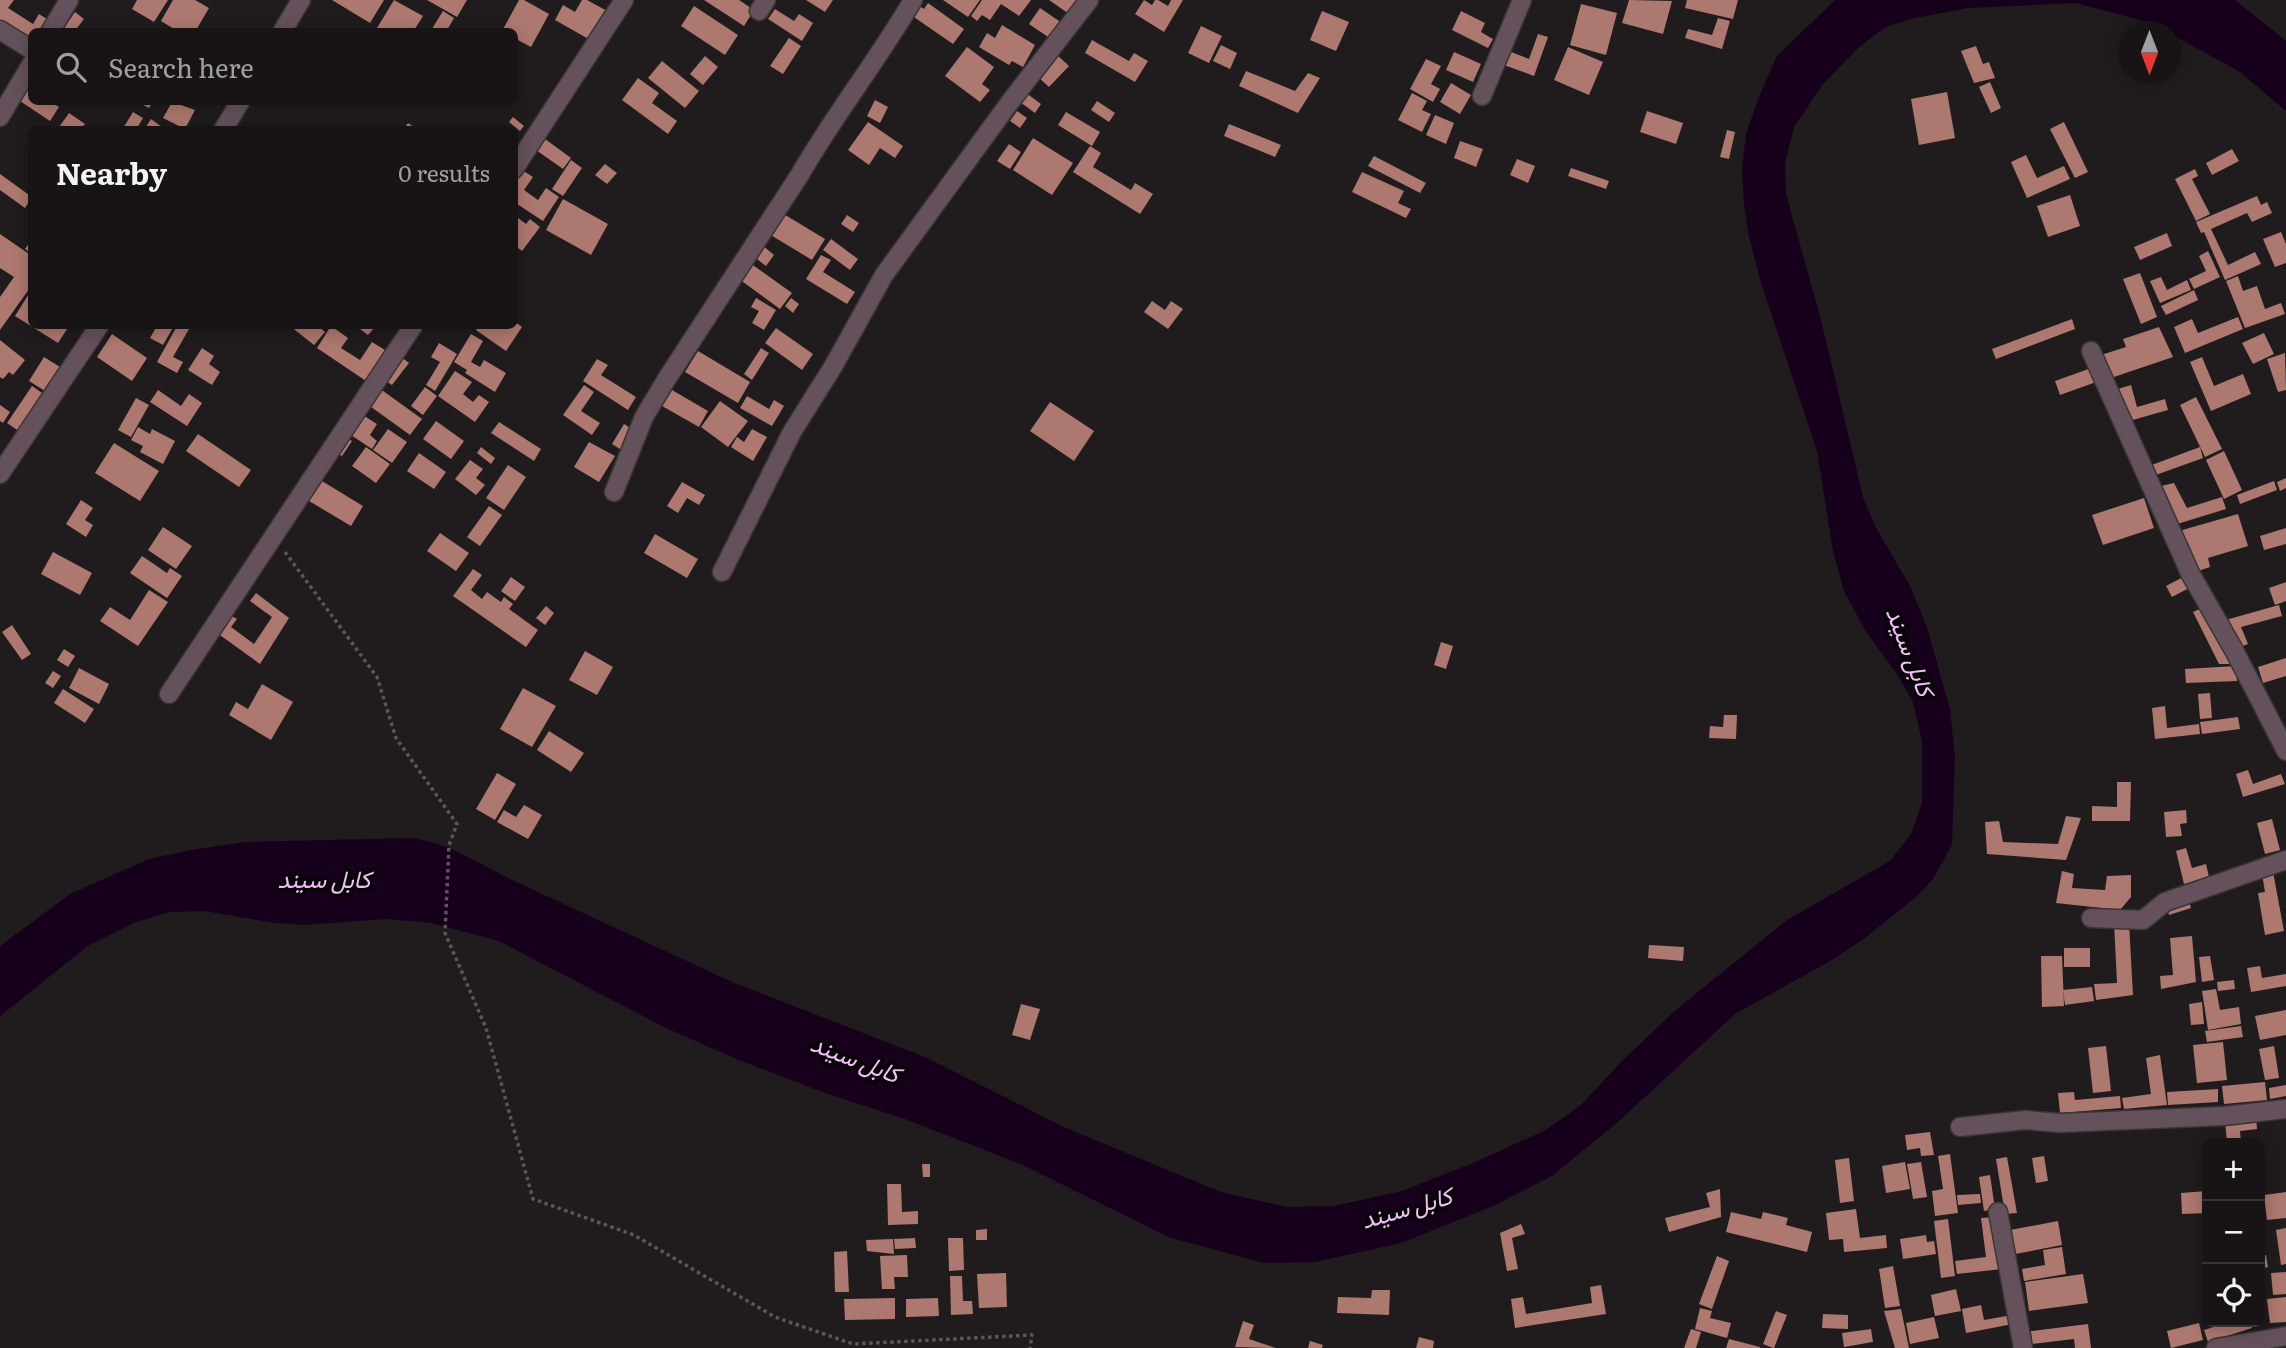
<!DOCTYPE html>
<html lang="en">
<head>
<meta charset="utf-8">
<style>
	body { margin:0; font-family:Literata,Vazirmatn,serif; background:#252122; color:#f1f3f6 }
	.controls { position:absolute; right:21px; bottom:21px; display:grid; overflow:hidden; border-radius:10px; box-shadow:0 4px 18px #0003 }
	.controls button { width:63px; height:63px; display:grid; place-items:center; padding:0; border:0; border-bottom:2px solid #363334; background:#181415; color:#f1f3f6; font:35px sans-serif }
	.compass { position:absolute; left:2118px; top:21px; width:63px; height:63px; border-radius:50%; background:#181415; box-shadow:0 4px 18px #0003; rotate:180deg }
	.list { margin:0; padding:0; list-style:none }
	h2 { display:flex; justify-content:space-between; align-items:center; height:91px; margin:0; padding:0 28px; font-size:30px }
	h2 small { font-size:23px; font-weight:400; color:#9f9ea0 }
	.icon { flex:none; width:38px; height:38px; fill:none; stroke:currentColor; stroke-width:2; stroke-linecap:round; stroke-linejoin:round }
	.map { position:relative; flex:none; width:2286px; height:1348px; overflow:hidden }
	.search { position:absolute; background:#181415; box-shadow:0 4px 18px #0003; left:28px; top:28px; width:490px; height:77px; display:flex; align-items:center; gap:18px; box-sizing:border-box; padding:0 24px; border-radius:10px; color:#9f9ea0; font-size:26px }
	.panel { position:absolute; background:#181415; box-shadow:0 4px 18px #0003; left:28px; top:126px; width:490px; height:203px; border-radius:10px }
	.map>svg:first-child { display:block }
</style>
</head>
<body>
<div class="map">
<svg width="2286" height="1348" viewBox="0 0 2286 1348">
	<rect width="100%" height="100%" fill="#201b1c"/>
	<polygon fill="#17001c" points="1835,0 2235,0 2286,41 2286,111 2240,72 2171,34 2170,32 2165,31 2148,22 2076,3 1968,8 1910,19 1884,28 1858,48 1823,84 1794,127 1785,163 1786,194 1821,320 1863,497 1875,526 1910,586 1927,627 1950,710 1955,756 1952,845 1933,879 1916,897 1865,938 1832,960 1735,1014 1619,1121 1552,1176 1493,1206 1401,1243 1315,1262 1264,1263 1168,1237 1023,1165 905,1119 825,1093 739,1060 666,1028 499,941 431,923 387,919 303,925 275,923 205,911 169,912 134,923 89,945 0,1016 0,946 70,894 149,859 196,849 246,842 412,838 435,843 452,849 512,880 732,982 925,1057 1066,1128 1221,1192 1286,1207 1334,1206 1402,1191 1473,1163 1546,1130 1582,1104 1624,1059 1677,1009 1787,920 1890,861 1911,834 1922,803 1922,741 1913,702 1897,674 1865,630 1844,591 1833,551 1817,451 1762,286 1749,237 1744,204 1742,170 1746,134 1759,97 1777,56"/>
	<g fill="#ad786f">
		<polygon points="0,0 14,0 8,8 33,24 39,14 52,22 46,32 32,32 32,42 0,21"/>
		<polygon points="137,0 168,0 154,22 132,9"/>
		<polygon points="173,0 195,0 209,8 195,32 179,32 161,21"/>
		<polygon points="332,0 384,0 370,23"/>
		<polygon points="394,0 423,16 413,32 383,32 377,28"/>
		<polygon points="427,0 467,0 457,17"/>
		<polygon points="519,0 524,0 549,14 531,47 514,38 514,32 502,31"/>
		<polygon points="582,0 587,0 609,12 592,41 555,20 563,5 575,12"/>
		<polygon points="704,0 739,0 754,10 744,26"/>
		<polygon points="806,0 833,0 825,12"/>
		<polygon points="943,0 980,0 968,17"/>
		<polygon points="982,0 1031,0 1019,16 1001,4 990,20 982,15 977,21 971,16"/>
		<polygon points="1049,0 1082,0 1072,16"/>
		<polygon points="1144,0 1152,5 1155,0 1158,0 1168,6 1171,0 1183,0 1164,32 1135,14"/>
		<polygon points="1629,0 1672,1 1663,34 1622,23"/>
		<polygon points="1687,0 1738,0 1733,19 1685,8"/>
		<polygon points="915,3 924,9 928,3 964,29 953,44 908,13"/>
		<polygon points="1581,4 1617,13 1606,55 1570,45"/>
		<polygon points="694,6 738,35 725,55 681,26"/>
		<polygon points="1040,8 1062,23 1051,39 1029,24"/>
		<polygon points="775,9 794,21 799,14 813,23 802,41 768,19"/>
		<polygon points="443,11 454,18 446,32 430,32"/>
		<polygon points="1322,11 1349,22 1336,51 1310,40"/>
		<polygon points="1461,11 1485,23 1481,32 1493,39 1488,48 1452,30"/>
		<polygon points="75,12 84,19 74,32 61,32"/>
		<polygon points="1718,18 1730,21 1722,49 1685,38 1688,29 1712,35"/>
		<polygon points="1002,25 1035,45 1023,67 1012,61 1009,65 979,47 987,33 995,38"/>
		<polygon points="1201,26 1222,36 1209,63 1188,53"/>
		<polygon points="1538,34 1548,37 1534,76 1501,64 1506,50 1529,59"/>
		<polygon points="789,38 801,46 783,74 770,66"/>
		<polygon points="1092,40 1129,61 1134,53 1148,61 1135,82 1085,53"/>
		<polygon points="1221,45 1237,53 1230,69 1213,61"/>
		<polygon points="1976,46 1983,64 1989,62 1995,78 1974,83 1961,51"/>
		<polygon points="967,47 994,67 982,84 990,90 980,102 945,76"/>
		<polygon points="1568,47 1603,62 1589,95 1554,80"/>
		<polygon points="1454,52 1481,64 1473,82 1446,70"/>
		<polygon points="1056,54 1069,66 1049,87 1036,75"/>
		<polygon points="705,56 718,67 703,85 690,74"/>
		<polygon points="1426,59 1441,66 1431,84 1440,89 1433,102 1410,89"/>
		<polygon points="662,61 699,91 685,108 648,78"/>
		<polygon points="1246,71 1295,91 1308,73 1320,78 1298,113 1239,86"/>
		<polygon points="638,78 659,93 652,103 677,121 668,134 622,100"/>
		<polygon points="1990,82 2001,108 1991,113 1979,87"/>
		<polygon points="1451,83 1471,95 1460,114 1440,102"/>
		<polygon points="27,85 32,89 32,102 51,102 59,107 50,121 17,99"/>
		<polygon points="1947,92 1955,138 1919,145 1911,99"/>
		<polygon points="1026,93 1041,104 1035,113 1020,102"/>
		<polygon points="1412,93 1427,101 1422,110 1431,114 1422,132 1398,120"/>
		<polygon points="875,100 888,107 880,123 867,116"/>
		<polygon points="1097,101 1115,113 1109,122 1091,110"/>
		<polygon points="138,102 153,102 149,108"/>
		<polygon points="172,102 195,110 185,129 163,118"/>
		<polygon points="1017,111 1027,118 1020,128 1010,121"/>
		<polygon points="1647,111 1683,123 1676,144 1640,132"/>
		<polygon points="133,112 143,118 136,130 122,130"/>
		<polygon points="1066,112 1100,132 1092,146 1058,125"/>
		<polygon points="69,113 85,124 80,130 57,130"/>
		<polygon points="1435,115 1454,123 1446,144 1426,135"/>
		<polygon points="513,117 524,126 520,131 509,122"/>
		<polygon points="151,119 166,130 144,130"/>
		<polygon points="868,122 903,146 895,158 880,148 869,165 848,150"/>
		<polygon points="2064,122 2088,172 2075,178 2050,129"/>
		<polygon points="408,123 418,130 403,130"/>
		<polygon points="1229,124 1281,145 1275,157 1224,136"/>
		<polygon points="1727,130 1735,132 1729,159 1720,157"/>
		<polygon points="1033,138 1073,163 1052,195 1013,170"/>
		<polygon points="545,139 571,158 563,169 536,150"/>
		<polygon points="1460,141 1483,149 1476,167 1454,158"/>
		<polygon points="1009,144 1021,152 1010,169 997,161"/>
		<polygon points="1090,146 1101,153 1093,167 1131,190 1135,183 1153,194 1140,214 1073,172"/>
		<polygon points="2232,149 2239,161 2212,175 2206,163"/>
		<polygon points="2026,155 2037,178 2064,166 2070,179 2027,198 2011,162"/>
		<polygon points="1374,156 1426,183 1420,193 1368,166"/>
		<polygon points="1517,159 1535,166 1528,183 1510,175"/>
		<polygon points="571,160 582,168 563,196 552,189"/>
		<polygon points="605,164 617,173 607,184 595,175"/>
		<polygon points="1571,168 1609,181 1606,189 1568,176"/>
		<polygon points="2195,169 2198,176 2192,179 2210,214 2196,221 2175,179"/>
		<polygon points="522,170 533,177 524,190 538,200 546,188 559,197 543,221 514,202 514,180"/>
		<polygon points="1362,172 1404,191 1398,203 1411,209 1406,218 1352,192"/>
		<polygon points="0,174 32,197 25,208 0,190"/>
		<polygon points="2070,195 2080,226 2048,237 2037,206"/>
		<polygon points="2257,196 2261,205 2267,202 2272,213 2252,222 2247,213 2211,229 2228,265 2255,252 2261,264 2225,280 2204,232 2201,233 2196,222"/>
		<polygon points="563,199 608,224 591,255 546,230"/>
		<polygon points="782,213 825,239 812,260 769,234"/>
		<polygon points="514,215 526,224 530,219 540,227 522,251 514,245"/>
		<polygon points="847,215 859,223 853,232 841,224"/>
		<polygon points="2281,232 2286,244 2286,263 2275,267 2263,239"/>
		<polygon points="2167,233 2172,246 2140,260 2134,247"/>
		<polygon points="0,234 32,256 32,285 0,330 0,297 14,277 0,268"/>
		<polygon points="32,239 32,254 25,249"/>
		<polygon points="831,239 858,259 850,270 823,250"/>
		<polygon points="762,245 774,255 766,266 753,256"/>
		<polygon points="2208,251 2220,277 2194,289 2189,279 2206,271 2199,256"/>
		<polygon points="821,255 831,260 823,272 855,292 847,304 806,279"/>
		<polygon points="750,263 792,293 780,309 739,279"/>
		<polygon points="2140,273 2157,317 2141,324 2123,279"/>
		<polygon points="2238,276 2243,291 2257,286 2265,309 2281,303 2285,314 2245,328 2226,281"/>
		<polygon points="2161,277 2167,290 2187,280 2191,290 2160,303 2150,281"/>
		<polygon points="32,289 32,326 69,326 58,343 15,316"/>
		<polygon points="2194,290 2198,300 2166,315 2161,306"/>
		<polygon points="756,298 776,310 764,330 752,323 759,311 751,307"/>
		<polygon points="791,298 799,304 793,313 785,306"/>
		<polygon points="1152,301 1165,310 1171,301 1183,309 1168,329 1144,312"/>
		<polygon points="2238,317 2243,329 2185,353 2174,327 2192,319 2198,333"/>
		<polygon points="2072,319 2075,329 1996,359 1992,349"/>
		<polygon points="514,321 522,327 506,351 476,330 479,326 514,326"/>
		<polygon points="157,326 174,326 163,345 150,338"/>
		<polygon points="177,326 189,329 173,357 183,362 177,373 157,362"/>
		<polygon points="290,326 318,326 325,332 314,345"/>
		<polygon points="331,326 348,338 341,348 360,360 372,342 390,353 369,383 317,348"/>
		<polygon points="356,326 376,326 368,335"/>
		<polygon points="2159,327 2173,357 2108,379 2101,355 2126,347 2123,339"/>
		<polygon points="776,328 813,354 802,370 765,343"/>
		<polygon points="2264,333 2274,354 2253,364 2242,343"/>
		<polygon points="112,334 147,358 132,381 97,357"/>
		<polygon points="471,334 483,341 471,362 480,367 484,360 506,373 495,392 465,373 467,370 454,362"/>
		<polygon points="0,340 25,360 13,375 9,372 3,379 0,377"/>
		<polygon points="439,343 457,354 435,391 426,385 440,362 431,357"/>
		<polygon points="202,348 214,356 209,364 220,372 212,385 188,370"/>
		<polygon points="761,348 769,353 752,380 744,374"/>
		<polygon points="698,351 750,382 738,403 685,372"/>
		<polygon points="2285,353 2286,390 2278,392 2267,359"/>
		<polygon points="400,356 409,363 392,385 383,379"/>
		<polygon points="44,357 60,367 45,391 29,381"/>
		<polygon points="2202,357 2214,386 2243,374 2251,394 2211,411 2190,362"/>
		<polygon points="597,359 608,365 601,375 636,397 628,410 583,381"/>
		<polygon points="2094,367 2099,381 2060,395 2055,381"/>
		<polygon points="455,371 472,382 463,394 473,402 479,395 489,402 475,422 438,396"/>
		<polygon points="584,385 594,392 581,411 600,423 592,435 563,415"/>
		<polygon points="2131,385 2137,407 2165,399 2168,410 2129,421 2118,389"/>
		<polygon points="32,386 45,395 20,432 7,423"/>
		<polygon points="425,387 437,396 423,415 411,406"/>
		<polygon points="379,388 422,419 410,435 367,404"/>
		<polygon points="158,390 181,406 189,394 202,403 187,426 150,402"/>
		<polygon points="672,390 708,411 699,427 662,406"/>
		<polygon points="747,396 769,409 774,400 784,406 772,426 740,408"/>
		<polygon points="2196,397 2222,449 2205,457 2180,405"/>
		<polygon points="136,398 149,405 131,437 118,430"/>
		<polygon points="720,401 748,421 728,447 701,427"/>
		<polygon points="1050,402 1094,431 1074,461 1030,431"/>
		<polygon points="0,405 10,412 3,423 0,421"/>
		<polygon points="358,412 377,424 370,435 377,441 372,449 345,431"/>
		<polygon points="436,421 464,441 451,459 423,439"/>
		<polygon points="499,422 541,449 534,461 491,433"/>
		<polygon points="624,424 635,431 623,451 612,444"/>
		<polygon points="138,427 150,434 152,429 175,441 163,464 140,452 143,446 131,440"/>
		<polygon points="388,429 407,442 392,463 373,450"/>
		<polygon points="752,429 767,437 753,461 731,447 737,437 744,442"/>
		<polygon points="198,434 251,470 239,487 186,451"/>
		<polygon points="344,436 352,441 342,456 334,451"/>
		<polygon points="589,442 615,456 599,482 574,467"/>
		<polygon points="114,443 159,471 140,501 95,473"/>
		<polygon points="366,447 390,464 376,483 352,466"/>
		<polygon points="481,447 495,458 491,464 477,453"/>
		<polygon points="2200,447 2203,458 2153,476 2149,466"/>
		<polygon points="2224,451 2242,490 2224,499 2206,460"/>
		<polygon points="419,453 446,472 434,489 407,471"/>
		<polygon points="470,460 483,469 476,478 485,485 476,495 455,479"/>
		<polygon points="508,465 526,477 504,510 486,498"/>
		<polygon points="317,478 363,506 351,526 304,498"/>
		<polygon points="2286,478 2286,488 2280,491 2277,482"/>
		<polygon points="2274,481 2277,490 2240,504 2237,495"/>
		<polygon points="682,482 705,495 699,505 687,498 678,513 667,506"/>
		<polygon points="2174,483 2187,508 2222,497 2226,509 2174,525 2161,486"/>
		<polygon points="2144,498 2154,528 2103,545 2092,515"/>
		<polygon points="81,500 93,508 85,520 93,525 86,537 66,524"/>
		<polygon points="489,506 502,515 480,546 467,537"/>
		<polygon points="2238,514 2248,546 2208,558 2210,567 2192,573 2179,531"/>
		<polygon points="163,527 192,546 176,569 148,550"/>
		<polygon points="2286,528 2286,544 2264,550 2260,536"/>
		<polygon points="440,533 469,553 456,571 427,551"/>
		<polygon points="655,534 698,559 687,578 644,553"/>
		<polygon points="53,552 92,573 80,595 41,574"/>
		<polygon points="142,556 167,573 170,568 182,576 167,598 130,573"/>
		<polygon points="473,569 482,575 471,590 482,599 487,592 501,602 504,597 513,604 509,609 538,630 526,647 453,596"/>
		<polygon points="2187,575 2193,586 2172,597 2166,586"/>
		<polygon points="511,577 525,587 515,601 501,591"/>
		<polygon points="2286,582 2286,601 2275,605 2269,588"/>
		<polygon points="149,590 168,602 138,646 100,621 110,607 130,620"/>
		<polygon points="256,593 289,618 260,664 217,633 230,615 237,619 231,627 254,644 272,617 250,601"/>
		<polygon points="2279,605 2282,616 2241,627 2248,644 2235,649 2222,621"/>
		<polygon points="546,606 554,613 545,625 536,618"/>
		<polygon points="2206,606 2234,664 2219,664 2193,612"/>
		<polygon points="12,625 31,654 22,660 2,632"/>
		<polygon points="1441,642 1453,646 1446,669 1434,665"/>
		<polygon points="64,649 75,656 68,667 57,660"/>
		<polygon points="585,651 613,667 597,695 569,680"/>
		<polygon points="2286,658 2286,676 2263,683 2258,667"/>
		<polygon points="2236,666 2237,681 2186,683 2185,669"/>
		<polygon points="79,668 109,684 99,704 69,688"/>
		<polygon points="53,671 61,676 53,688 45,683"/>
		<polygon points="262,684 293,702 271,740 229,715 236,702 248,709"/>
		<polygon points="523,688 556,706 532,747 500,729"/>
		<polygon points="63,689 94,709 85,723 54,703"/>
		<polygon points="2210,693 2212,718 2200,719 2198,694"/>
		<polygon points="2165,706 2167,728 2199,724 2200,734 2155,739 2152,708"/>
		<polygon points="1724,715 1737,715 1736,739 1709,738 1710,726 1723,727"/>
		<polygon points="2238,717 2240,729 2202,734 2200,722"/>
		<polygon points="549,731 584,753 571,772 537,750"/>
		<polygon points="2248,770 2253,784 2281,774 2285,784 2243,797 2236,774"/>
		<polygon points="497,773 516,784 495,820 476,809"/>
		<polygon points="2117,782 2131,782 2130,821 2092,821 2092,806 2117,807"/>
		<polygon points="524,805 542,815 528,839 497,822 504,810 516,817"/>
		<polygon points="2186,810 2187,823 2180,824 2182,836 2166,837 2164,812"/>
		<polygon points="2066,816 2081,818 2066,860 1987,854 1985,822 1999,821 2003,842 2058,844"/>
		<polygon points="2272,819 2280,850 2265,854 2257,823"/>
		<polygon points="2186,848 2192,868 2206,864 2209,877 2184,884 2176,851"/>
		<polygon points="2062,871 2074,874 2072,888 2105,890 2107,876 2131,875 2131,897 2120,910 2056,903"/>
		<polygon points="2273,872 2284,931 2265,935 2258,893 2265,892 2262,874"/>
		<polygon points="2188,898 2191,908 2169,915 2166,904"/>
		<polygon points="2114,923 2129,923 2133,995 2096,1000 2094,984 2117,983"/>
		<polygon points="2192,936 2196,982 2161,989 2160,976 2173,975 2170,938"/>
		<polygon points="1649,945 1684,947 1683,961 1648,958"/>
		<rect x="2064" y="948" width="26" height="19"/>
		<polygon points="2041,956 2062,956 2064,1006 2042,1007"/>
		<polygon points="2210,956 2214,980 2202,982 2199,957"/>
		<polygon points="2260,966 2262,978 2286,974 2286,986 2251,992 2247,968"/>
		<polygon points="2234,980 2235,989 2218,991 2217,982"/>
		<polygon points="2092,987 2094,1001 2065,1005 2063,990"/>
		<polygon points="2216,989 2220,1010 2239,1007 2241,1024 2208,1030 2202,991"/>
		<polygon points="2202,1002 2204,1024 2191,1025 2189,1004"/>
		<polygon points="1021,1004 1040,1009 1030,1040 1012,1035"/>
		<polygon points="2286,1010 2286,1035 2260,1040 2255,1016"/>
		<polygon points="2241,1026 2243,1037 2207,1042 2205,1031"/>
		<polygon points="2223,1042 2227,1080 2197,1083 2193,1045"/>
		<polygon points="2106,1046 2111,1091 2093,1093 2088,1048"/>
		<polygon points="2274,1046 2279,1078 2265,1080 2259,1049"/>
		<polygon points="2160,1055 2167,1105 2124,1109 2122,1098 2151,1094 2146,1058"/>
		<polygon points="2265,1082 2267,1100 2224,1104 2222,1086"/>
		<polygon points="2286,1085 2286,1096 2270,1099 2269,1088"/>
		<polygon points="2218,1089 2218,1102 2168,1105 2167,1092"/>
		<polygon points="2074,1092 2075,1100 2120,1096 2121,1108 2060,1113 2058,1093"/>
		<polygon points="2256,1116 2257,1129 2240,1131 2241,1143 2227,1143 2225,1120"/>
		<polygon points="1930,1132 1934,1155 1921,1156 1920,1148 1907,1150 1905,1135"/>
		<polygon points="1950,1154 1958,1213 1935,1216 1932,1191 1943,1189 1938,1156"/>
		<polygon points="2044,1156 2048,1181 2036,1183 2032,1158"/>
		<polygon points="2007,1157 2017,1213 2005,1214 1996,1159"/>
		<polygon points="1849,1158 1854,1201 1840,1203 1835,1160"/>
		<polygon points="1905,1162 1910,1189 1886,1193 1882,1166"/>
		<polygon points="1921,1162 1927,1197 1913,1199 1907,1164"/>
		<polygon points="922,1164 930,1164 930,1177 923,1177"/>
		<polygon points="1990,1175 1995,1209 1984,1211 1979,1177"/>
		<polygon points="887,1184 901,1184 902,1212 918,1211 918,1224 888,1225"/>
		<polygon points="1720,1189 1721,1217 1669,1232 1665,1218 1710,1207 1706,1193"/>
		<polygon points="2207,1191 2207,1213 2182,1214 2181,1193"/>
		<polygon points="2286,1192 2286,1218 2267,1220 2264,1195"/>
		<polygon points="1980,1194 1981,1203 1958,1205 1957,1195"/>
		<polygon points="1856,1209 1860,1238 1886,1235 1887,1248 1844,1252 1843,1239 1829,1240 1826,1213"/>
		<polygon points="1731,1212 1761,1219 1763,1212 1788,1218 1786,1225 1812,1232 1807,1252 1726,1232"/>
		<polygon points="1996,1217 2002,1269 1957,1274 1955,1261 1986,1257 1981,1218"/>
		<polygon points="1948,1219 1955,1276 1941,1278 1934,1221"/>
		<polygon points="2058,1221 2062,1245 2010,1255 2005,1231"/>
		<polygon points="1521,1224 1525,1234 1512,1238 1518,1269 1507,1271 1500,1233"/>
		<polygon points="2286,1228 2286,1264 2281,1265 2276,1230"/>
		<polygon points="987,1229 987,1240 976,1240 976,1230"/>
		<polygon points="1926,1235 1927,1242 1934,1241 1936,1254 1903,1259 1900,1239"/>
		<polygon points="915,1238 916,1248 895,1249 894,1239"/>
		<polygon points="948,1238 963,1238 964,1270 949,1271"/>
		<polygon points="893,1239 894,1254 867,1251 866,1240"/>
		<polygon points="2062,1247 2066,1274 2024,1281 2022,1269 2045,1265 2043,1250"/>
		<polygon points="847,1251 849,1292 835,1292 834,1252"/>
		<polygon points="907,1255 908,1277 894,1277 895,1289 882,1289 880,1256"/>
		<polygon points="2266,1255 2268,1267 2260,1269 2260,1256"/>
		<polygon points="1717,1256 1729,1261 1712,1309 1699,1304"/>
		<polygon points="1893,1266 1900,1306 1885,1308 1879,1269"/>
		<polygon points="2286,1272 2286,1294 2273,1295 2271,1273"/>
		<polygon points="1006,1273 1007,1307 979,1308 977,1274"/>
		<polygon points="2083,1274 2088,1303 2029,1311 2025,1282"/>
		<polygon points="950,1276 962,1276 963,1301 972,1301 973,1314 951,1315"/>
		<polygon points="1601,1285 1606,1314 1515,1328 1511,1299 1523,1297 1526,1314 1592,1303 1590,1287"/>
		<polygon points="1956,1289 1961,1311 1935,1316 1931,1295"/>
		<polygon points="1372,1290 1390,1290 1389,1315 1337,1313 1338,1297 1371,1298"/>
		<polygon points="2286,1297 2286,1322 2270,1323 2267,1299"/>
		<polygon points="895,1298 895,1319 845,1320 844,1299"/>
		<polygon points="938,1298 939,1316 906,1317 906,1299"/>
		<polygon points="1981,1305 1984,1320 2012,1315 2013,1324 1966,1333 1962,1309"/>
		<polygon points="1700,1308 1712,1311 1710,1318 1731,1323 1727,1338 1695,1329"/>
		<polygon points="1901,1309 1909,1348 1895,1348 1884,1311"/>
		<polygon points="1776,1311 1787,1315 1774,1348 1773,1348 1763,1344"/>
		<polygon points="1823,1314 1848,1315 1848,1329 1822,1328"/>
		<polygon points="1934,1317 1939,1338 1910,1344 1906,1323"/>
		<polygon points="1243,1321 1254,1325 1249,1339 1276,1348 1235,1347"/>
		<polygon points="2230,1322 2250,1322 2252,1328 2208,1342 2204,1330"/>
		<polygon points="2199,1323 2203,1340 2171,1348 2167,1331"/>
		<polygon points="2088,1324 2091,1348 2075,1348 2074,1339 2032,1344 2031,1331"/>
		<polygon points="1691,1329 1701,1332 1696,1348 1684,1348"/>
		<polygon points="1871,1329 1873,1342 1844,1347 1842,1333"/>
		<polygon points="1419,1337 1434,1341 1433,1348 1416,1348"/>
		<polygon points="1729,1339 1760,1347 1760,1348 1726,1348"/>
		<polygon points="1310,1341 1323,1345 1322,1348 1308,1348"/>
	</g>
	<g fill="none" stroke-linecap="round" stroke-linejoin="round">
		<g stroke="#393535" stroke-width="21">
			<g id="street">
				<polyline points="759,11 766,0"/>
				<polyline points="0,30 32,50"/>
				<polyline points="50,32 69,0"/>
				<polyline points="282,32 301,0"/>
				<polyline points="1482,96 1522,0"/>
				<polyline points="0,117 32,63"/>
				<polyline points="223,130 240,102"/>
				<polyline points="514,169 624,0"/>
				<polyline points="2091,351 2190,573 2235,652 2286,751"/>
				<polyline points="0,474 99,326"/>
				<path d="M614,492L644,417L666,380L799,176C834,115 878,60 913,0"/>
				<polyline points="722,572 792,432 834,365 884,275 1010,102 1089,0"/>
				<polyline points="169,694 413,326"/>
				<polyline points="2091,918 2143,920 2165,902 2286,860"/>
				<polyline points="1960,1127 2025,1120 2060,1123 2224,1116 2286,1109"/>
				<polyline points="1998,1212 2023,1348"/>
				<polyline points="2216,1348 2286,1336"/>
			</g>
		</g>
		<polyline stroke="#5b5757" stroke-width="3.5" stroke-dasharray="3.5 3.5" stroke-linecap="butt" points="285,552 377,677 396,738 457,824 449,845 445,933 486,1028 533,1199 634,1235 775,1317 853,1344 1032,1335 1030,1348"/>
		<use href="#street" stroke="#64515b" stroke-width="18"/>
	</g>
	<g text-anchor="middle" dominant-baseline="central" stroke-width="7" stroke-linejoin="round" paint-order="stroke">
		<g font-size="24" font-style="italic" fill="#f0bdf9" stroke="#080607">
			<text transform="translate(1912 651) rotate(69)">کابل سيند</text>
			<text x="324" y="877">کابل سيند</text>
			<text transform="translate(856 1057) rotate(21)">کابل سيند</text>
			<text transform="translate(1406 1206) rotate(-16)">کابل سيند</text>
		</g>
	</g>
</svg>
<div class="controls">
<button>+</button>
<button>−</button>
<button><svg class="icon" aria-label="locate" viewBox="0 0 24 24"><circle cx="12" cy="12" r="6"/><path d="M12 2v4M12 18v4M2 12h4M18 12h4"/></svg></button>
</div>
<svg class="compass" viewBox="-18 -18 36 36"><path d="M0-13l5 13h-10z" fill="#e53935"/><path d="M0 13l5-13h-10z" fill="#9f9ea0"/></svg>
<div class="search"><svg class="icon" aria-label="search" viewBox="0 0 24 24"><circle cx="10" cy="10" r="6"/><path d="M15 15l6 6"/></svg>Search here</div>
<section class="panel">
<h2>Nearby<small>0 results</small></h2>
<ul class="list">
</ul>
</section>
</div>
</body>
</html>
